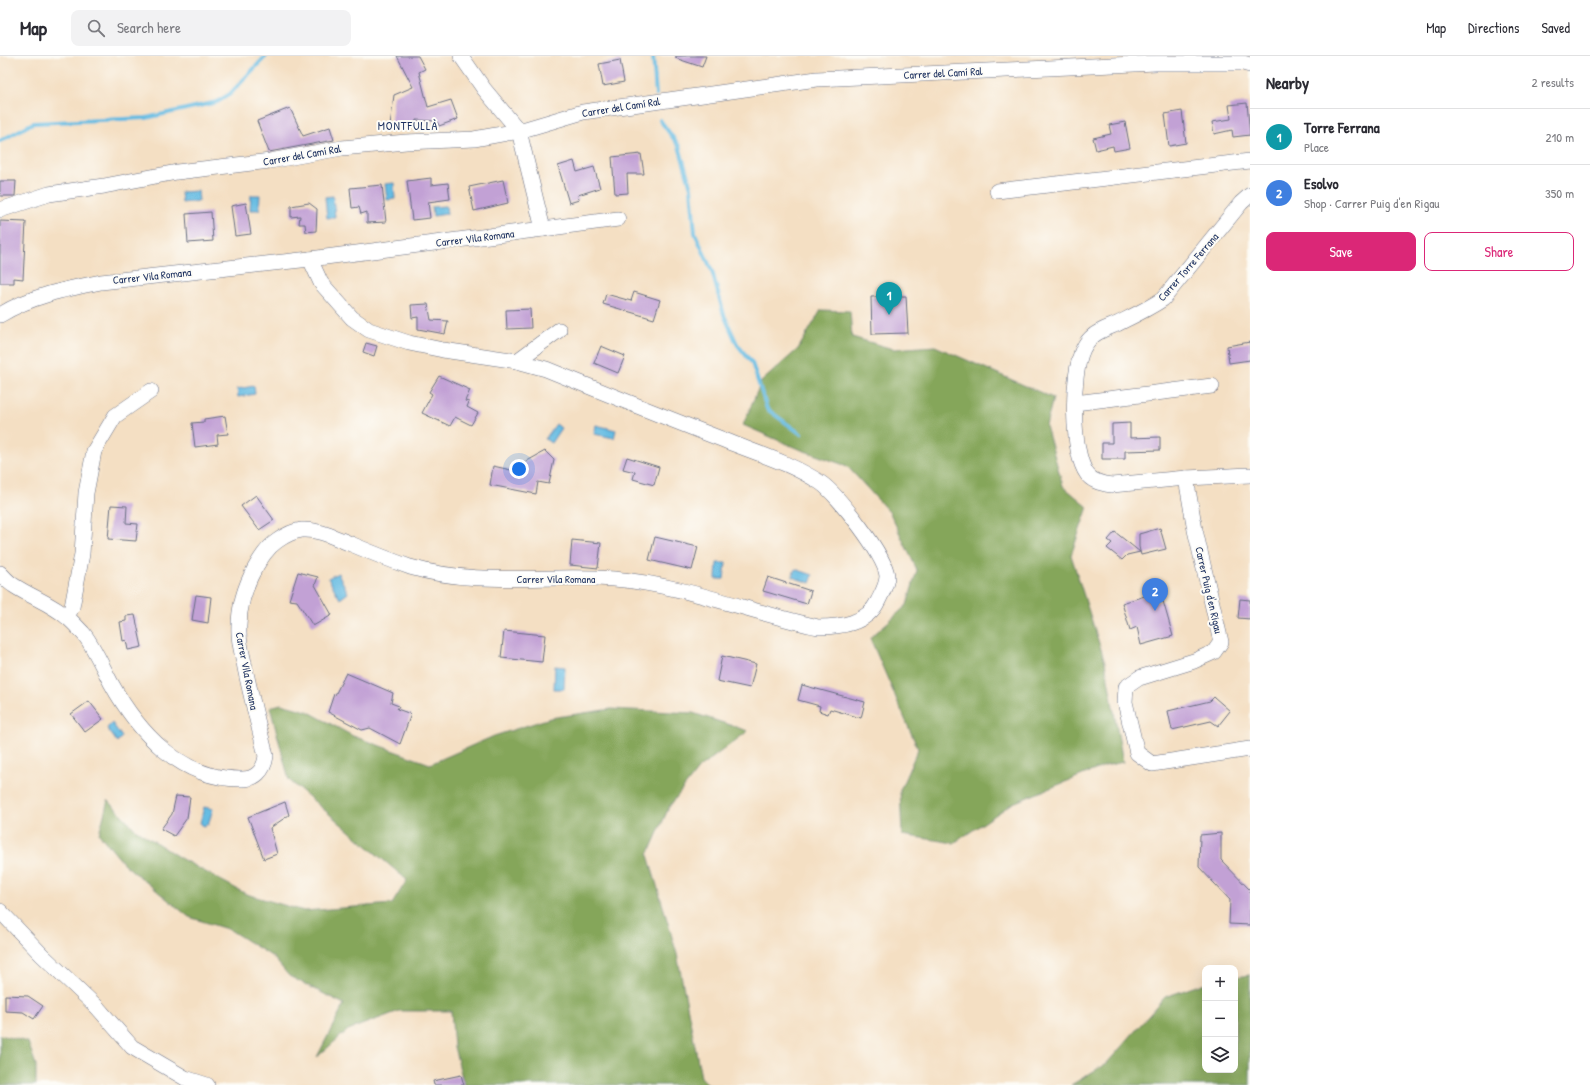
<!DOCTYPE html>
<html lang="en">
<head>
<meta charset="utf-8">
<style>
	body { margin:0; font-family:"Patrick Hand",sans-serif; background:#f2f2f3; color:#2b2b33 }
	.controls { position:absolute; right:12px; bottom:12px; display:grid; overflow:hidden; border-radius:8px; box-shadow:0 4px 16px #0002 }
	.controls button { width:36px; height:36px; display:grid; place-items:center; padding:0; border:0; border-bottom:1px solid #e1e1e2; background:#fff; color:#2b2b33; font:20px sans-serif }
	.you { position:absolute; left:519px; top:413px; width:14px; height:14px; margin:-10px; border:3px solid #fff; border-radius:50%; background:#1a73e8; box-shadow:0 0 0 6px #1a73e833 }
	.badge { display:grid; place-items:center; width:26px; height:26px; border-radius:50%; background:#db2777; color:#fff; font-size:13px; font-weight:700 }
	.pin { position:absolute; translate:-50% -33px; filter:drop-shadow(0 1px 2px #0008) }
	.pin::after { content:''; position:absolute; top:21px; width:14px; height:12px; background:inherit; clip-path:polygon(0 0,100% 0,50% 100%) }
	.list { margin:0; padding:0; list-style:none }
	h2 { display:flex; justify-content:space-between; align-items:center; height:52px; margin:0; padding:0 16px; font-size:17px }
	h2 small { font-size:13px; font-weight:400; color:#7c7c81 }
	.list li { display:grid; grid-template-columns:26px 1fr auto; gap:12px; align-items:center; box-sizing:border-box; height:56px; padding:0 16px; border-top:1px solid #e1e1e2 }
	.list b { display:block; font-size:15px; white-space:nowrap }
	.list p { margin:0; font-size:13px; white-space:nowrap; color:#7c7c81 }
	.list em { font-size:13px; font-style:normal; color:#7c7c81 }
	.actions { display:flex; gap:8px; padding:12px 16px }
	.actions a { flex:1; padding:9px 0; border:1px solid #db2777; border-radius:8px; text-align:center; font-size:14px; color:#db2777 }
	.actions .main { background:#db2777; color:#fff }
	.icon { flex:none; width:22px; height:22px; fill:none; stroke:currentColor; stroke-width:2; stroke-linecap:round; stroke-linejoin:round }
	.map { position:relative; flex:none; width:1250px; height:1029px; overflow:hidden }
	header { display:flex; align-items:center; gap:24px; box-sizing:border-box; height:56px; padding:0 20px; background:#fff; border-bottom:1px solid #e1e1e2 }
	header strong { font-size:19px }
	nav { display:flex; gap:22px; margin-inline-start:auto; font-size:14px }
	.search { width:280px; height:36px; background:#f2f2f3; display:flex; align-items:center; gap:10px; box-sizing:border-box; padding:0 14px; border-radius:8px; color:#7c7c81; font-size:15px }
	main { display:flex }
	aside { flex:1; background:#fff }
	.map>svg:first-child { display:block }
</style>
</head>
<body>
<header>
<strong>Map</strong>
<div class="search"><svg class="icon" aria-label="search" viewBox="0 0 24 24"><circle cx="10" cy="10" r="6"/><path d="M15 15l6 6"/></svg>Search here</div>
<nav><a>Map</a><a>Directions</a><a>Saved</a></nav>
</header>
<main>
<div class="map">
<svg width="1250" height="1029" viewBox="0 0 1250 1029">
	<rect width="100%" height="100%" fill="#fdfcf7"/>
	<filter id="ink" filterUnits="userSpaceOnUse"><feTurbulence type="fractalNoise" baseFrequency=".025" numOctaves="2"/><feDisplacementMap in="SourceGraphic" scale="8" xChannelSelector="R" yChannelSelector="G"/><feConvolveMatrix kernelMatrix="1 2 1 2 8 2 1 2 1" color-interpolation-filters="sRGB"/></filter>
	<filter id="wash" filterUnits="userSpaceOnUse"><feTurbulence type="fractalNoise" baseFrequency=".012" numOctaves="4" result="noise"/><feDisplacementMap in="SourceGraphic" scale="16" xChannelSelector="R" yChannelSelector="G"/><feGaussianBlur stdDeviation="0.9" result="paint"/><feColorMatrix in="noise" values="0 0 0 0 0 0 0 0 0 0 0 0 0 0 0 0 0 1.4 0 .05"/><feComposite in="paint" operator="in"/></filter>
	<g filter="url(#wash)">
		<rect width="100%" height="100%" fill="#f4dfc3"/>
		<g fill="#85a65a" stroke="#506a5c">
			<polygon points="821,254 850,255 852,281 893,293 935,290 1053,342 1046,370 1063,430 1088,451 1071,499 1105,606 1123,706 1105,710 1013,747 954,787 902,779 900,734 918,693 870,582 907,549 917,514 890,457 847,410 796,392 743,369 761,326 798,293"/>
			<polygon points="281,648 307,655 353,680 430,708 494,680 550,662 611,653 693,657 748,675 699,712 669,751 648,799 677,898 701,1021 709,1029 464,1029 454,991 451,955 399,955 348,974 317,1001 344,948 289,920 273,901 230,874 189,861 124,808 99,778 108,744 135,773 180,802 246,838 304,855 392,848 407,824 289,724 270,651"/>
			<polygon points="1250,919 1250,1029 1071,1029 1107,1007 1165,941 1205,927 1205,1014 1235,1014 1235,921"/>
			<polygon points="0,979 28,986 36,1009 36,1029 0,1029"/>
		</g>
		<g fill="#65bbe2" stroke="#4075a0">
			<polygon points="394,127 395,143 387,144 385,128"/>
			<polygon points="198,135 199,145 182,147 181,136"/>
			<polygon points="251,139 260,139 259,154 250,154"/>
			<polygon points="333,140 335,161 327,162 325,141"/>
			<polygon points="446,150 447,158 433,160 432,151"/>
			<polygon points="254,330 255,338 238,341 237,333"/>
			<polygon points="556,368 561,372 551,387 545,383"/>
			<polygon points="596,369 616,374 614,382 594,378"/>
			<polygon points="717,507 726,507 724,523 716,523"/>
			<polygon points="795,513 813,519 810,527 792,521"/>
			<polygon points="338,517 348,537 340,543 328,522"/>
			<polygon points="555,610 565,611 564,633 554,633"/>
			<polygon points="112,667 122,681 117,686 107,672"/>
			<polygon points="204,751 213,753 208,769 206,768 205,770 201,769 201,767 200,767"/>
		</g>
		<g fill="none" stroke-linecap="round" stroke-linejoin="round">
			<g stroke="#65bbe2" stroke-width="4">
				<polyline points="653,0 656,39"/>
				<polyline points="660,64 679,90 691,132 695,177 712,215 724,259 737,288 752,307 767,353 801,378"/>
				<polyline points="0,85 33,67 146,62 217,46 230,38 266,0"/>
			</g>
		</g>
		<g id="blocks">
			<g fill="#c2a1d5">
				<polygon points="397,0 418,0 425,13 419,16 428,51 451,44 458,63 439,70 437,65 416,64 415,70 390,70 394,39 413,31"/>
				<polygon points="676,0 706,0 702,11 675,2"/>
				<polygon points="620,4 624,26 603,30 599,8"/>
				<polygon points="1247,47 1250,79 1233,81 1232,74 1214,78 1212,66 1231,63 1229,49"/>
				<polygon points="290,52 303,80 330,71 334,84 269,96 257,65"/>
				<polygon points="1182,55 1186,87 1169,90 1165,58"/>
				<polygon points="1125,66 1130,92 1114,95 1113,90 1096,94 1093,82 1111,78 1109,69"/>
				<polygon points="641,98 644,118 627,118 628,137 615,138 612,101"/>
				<polygon points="574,105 577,116 594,111 600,132 578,139 579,144 569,147 558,110"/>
				<polygon points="431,122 431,129 448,127 450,143 428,146 430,162 412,164 407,125"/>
				<polygon points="503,124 508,147 474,155 469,131"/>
				<polygon points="0,125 16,125 15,140 0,140"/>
				<polygon points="382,129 386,166 367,167 367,156 361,158 359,151 352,152 350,132"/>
				<polygon points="246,147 251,178 235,180 231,150"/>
				<polygon points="309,147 317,153 316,175 306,176 305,168 299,168 300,160 291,161 291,150"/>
				<polygon points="211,156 213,185 188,187 186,158"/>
				<polygon points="0,165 26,166 23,223 14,222 14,227 0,227"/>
				<polygon points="634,236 660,244 654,263 603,248 606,238 631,245"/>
				<polygon points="906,240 908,277 872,278 871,241"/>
				<polygon points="428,248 431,264 448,265 445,278 418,273 418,261 412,262 411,249"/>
				<polygon points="530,253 531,272 507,273 506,254"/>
				<polygon points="1250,286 1250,304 1229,307 1227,290"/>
				<polygon points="366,287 377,290 374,300 363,296"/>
				<polygon points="601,290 625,300 618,317 594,307"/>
				<polygon points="439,320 470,334 465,345 469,346 467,351 478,357 471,369 455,361 450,370 422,357 432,338 429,336"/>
				<polygon points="225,360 228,378 217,379 218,388 195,391 192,367 204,366 204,363"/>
				<polygon points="1130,367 1130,382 1160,381 1160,394 1125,395 1125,403 1102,403 1102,387 1112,387 1112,368"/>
				<polygon points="545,395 554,404 549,428 538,426 536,438 490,429 493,410 511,414"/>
				<polygon points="627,401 659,411 654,429 633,423 635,416 623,413"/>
				<polygon points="256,439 274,464 259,474 241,450"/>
				<polygon points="111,449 127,450 126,467 138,468 136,485 108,483"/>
				<polygon points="1160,472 1166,493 1141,499 1139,491 1139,478"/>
				<polygon points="1115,476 1140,496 1127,499 1122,504 1107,492 1112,487 1108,484"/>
				<polygon points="655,481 698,491 692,514 649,504"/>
				<polygon points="572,484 601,487 598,512 570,509"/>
				<polygon points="298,516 318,521 315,529 332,559 313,570 297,545 289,544"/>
				<polygon points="768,521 811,535 807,548 763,535"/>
				<polygon points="1151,538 1154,546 1163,545 1173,580 1141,589 1137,571 1130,574 1122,547"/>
				<polygon points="196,539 211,541 208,567 192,564"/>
				<polygon points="1240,543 1250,544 1250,563 1238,562"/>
				<polygon points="135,559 142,591 128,594 126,584 123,585 120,566 126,565 126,560"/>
				<polygon points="504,575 545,579 542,606 501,602"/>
				<polygon points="722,600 756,608 750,632 717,625"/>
				<polygon points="346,617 393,637 391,647 399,650 397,653 411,658 400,688 370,672 362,674 328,656 334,638 335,639"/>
				<polygon points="802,629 865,646 861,662 830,653 828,658 819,655 820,650 798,644"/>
				<polygon points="1214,641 1230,655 1218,670 1211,665 1172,674 1168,655 1210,645"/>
				<polygon points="89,645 103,663 85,676 71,658"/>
				<polygon points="176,740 190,741 187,762 174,780 161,773 172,758"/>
				<polygon points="285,746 289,759 270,772 277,798 264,803 248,761"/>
				<polygon points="1221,777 1221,804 1250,834 1250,869 1229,868 1230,844 1199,811 1200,779"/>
				<polygon points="5,939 28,940 43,950 34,963 23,956 5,955"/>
				<polygon points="461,1019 464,1029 434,1029 433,1025"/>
			</g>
		</g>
	</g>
	<g filter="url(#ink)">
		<use href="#blocks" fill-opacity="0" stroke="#676d81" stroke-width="1"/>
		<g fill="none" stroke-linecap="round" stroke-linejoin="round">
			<g stroke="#676d81" stroke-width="16">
				<g id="minor">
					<polyline points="997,135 1250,105"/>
					<path d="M1250,139L1241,147L1163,243C1148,253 1133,260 1117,268C1110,271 1098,275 1093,280C1089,283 1085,289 1083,293C1071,318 1071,395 1087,418C1092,426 1103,428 1112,429L1186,422L1250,419"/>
					<polyline points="0,154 49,138 104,130 177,116 270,105 342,92 406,86 474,83 519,75 583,56 817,23 1156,7 1243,7 1250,9"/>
					<polyline points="543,173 618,163"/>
					<path d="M0,259C31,240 66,233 101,226L310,203L543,173L519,75L484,33L461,0"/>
					<polyline points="517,305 559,274"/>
					<polyline points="1075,347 1212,330"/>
					<polyline points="1186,422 1195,474 1221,586 1214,596 1194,605 1139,622 1126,631 1125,646 1137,697 1152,708 1250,693"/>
					<path d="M0,517C4,521 8,526 13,529C31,541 52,548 68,562C73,566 78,572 83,577C92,587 104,614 111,627C138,676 180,723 240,723C255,724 264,715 266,700C259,671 251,641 245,612C243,600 239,588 239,577C238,554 244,532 255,512C261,502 267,492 277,485C284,480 293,475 302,474C319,473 335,482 351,488C370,496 390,504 410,511C478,531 546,518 614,523C685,529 749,556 818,571C840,571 867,568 878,545C882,537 887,529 887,520C886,500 837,438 821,427C791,407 756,397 724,384C664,361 605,337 546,313L517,305L443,294L409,287L369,274L352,262L321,227L310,203"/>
					<polyline points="67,561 72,551 82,498 86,437 94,395 115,360 151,335"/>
					<polyline points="0,855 42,899 97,951 132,991 185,1022 207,1029"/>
				</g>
			</g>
			<use href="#minor" stroke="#fff" stroke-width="15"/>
		</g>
	</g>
	<g text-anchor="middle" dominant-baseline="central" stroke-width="4" stroke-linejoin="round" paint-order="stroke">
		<g font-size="11" fill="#1b2f5e" stroke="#fdfcf7">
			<text transform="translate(943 17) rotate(-3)">Carrer del Camí Ral</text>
			<text transform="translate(621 51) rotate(-9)">Carrer del Camí Ral</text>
			<text transform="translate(302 99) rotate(-10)">Carrer del Camí Ral</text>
			<text transform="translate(475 182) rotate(-7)">Carrer Vila Romana</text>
			<text transform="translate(1188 211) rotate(-49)">Carrer Torre Ferrana</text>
			<text transform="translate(152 220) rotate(-6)">Carrer Vila Romana</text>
			<text x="556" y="523">Carrer Vila Romana</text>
			<text transform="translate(1209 534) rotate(77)">Carrer Puig d'en Rigau</text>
			<text transform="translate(247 615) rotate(79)">Carrer Vila Romana</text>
		</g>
		<g font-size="12" letter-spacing="1" fill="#1b2f5e" stroke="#fdfcf7">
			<text x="408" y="69">MONTFULLÀ</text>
		</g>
	</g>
</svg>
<div class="controls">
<button>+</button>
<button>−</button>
<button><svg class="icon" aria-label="layers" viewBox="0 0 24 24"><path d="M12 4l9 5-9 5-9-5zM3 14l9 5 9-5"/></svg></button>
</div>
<div class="you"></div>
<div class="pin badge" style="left:889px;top:259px;background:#0f9aa8">1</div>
<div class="pin badge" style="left:1155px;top:555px;background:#3f7fe0">2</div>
</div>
<aside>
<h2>Nearby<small>2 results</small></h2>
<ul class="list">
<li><span class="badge" style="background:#0f9aa8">1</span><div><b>Torre Ferrana</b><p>Place</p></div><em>210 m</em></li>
<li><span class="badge" style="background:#3f7fe0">2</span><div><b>Esolvo</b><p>Shop · Carrer Puig d'en Rigau</p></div><em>350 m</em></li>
</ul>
<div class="actions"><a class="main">Save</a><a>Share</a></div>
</aside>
</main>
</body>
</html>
